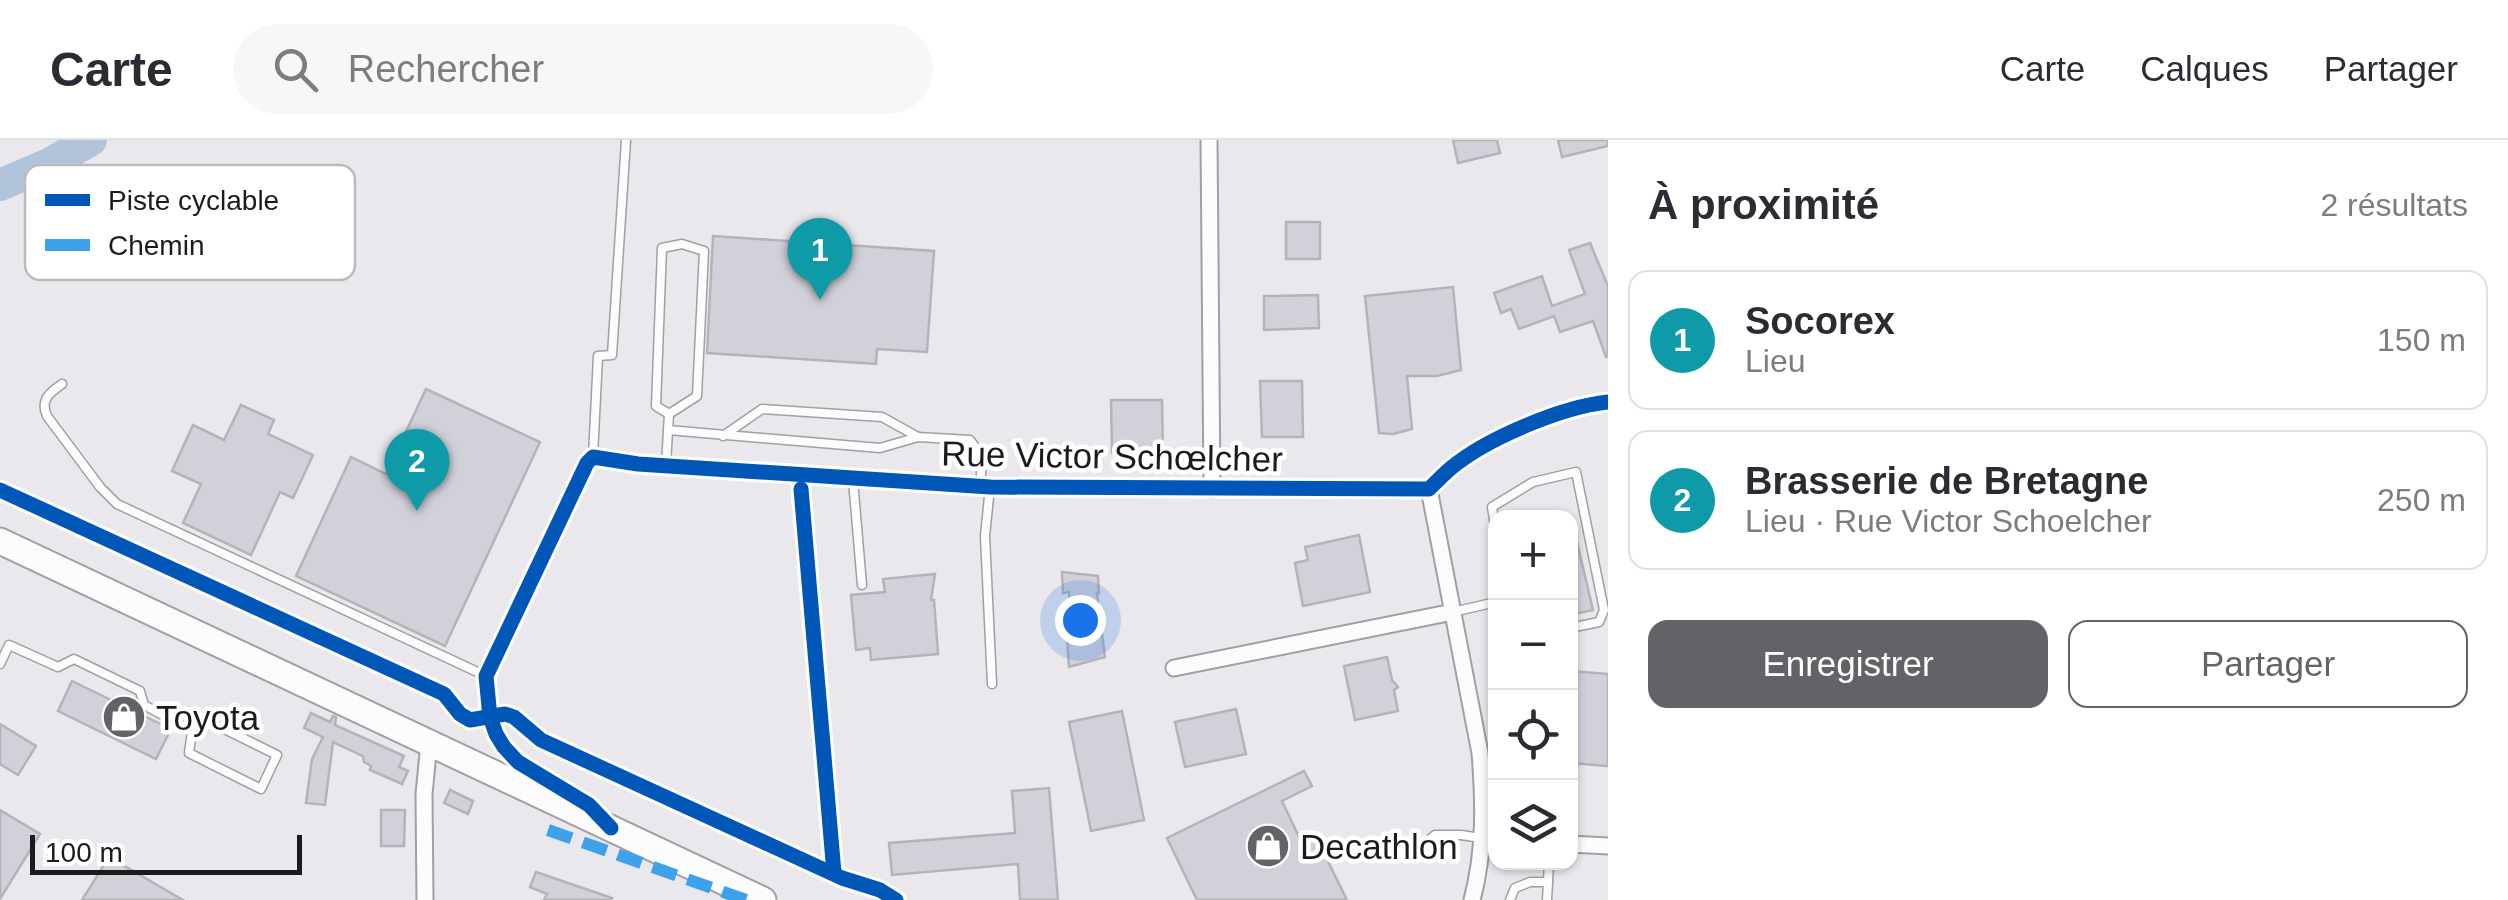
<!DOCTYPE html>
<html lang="fr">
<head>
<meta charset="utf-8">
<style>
	body { margin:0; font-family:Helvetica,sans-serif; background:#f7f7f7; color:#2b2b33 }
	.controls { position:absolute; right:30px; bottom:30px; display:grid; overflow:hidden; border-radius:20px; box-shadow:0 2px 8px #0004 }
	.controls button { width:90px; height:90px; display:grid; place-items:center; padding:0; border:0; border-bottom:2px solid #e1e1e2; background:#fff; color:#2b2b33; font:50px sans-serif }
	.scale { position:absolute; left:30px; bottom:25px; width:272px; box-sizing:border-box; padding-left:10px; border:5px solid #1c1a1e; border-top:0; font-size:28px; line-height:35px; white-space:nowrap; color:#1c1a1e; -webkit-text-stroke:8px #fff; paint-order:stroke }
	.you { position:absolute; left:1080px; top:480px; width:35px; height:35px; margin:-25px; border:8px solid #fff; border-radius:50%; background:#1a73e8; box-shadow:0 0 0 15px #1a73e833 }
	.badge { display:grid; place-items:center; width:65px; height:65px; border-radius:50%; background:#646266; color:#fff; font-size:32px; font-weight:700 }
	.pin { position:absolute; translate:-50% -82px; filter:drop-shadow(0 2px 5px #0008) }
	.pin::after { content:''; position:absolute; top:52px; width:35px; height:30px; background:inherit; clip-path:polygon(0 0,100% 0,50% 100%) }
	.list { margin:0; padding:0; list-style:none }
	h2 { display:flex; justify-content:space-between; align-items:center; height:130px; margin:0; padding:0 40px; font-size:42px }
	h2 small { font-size:32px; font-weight:400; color:#7c7c81 }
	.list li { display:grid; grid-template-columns:65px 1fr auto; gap:30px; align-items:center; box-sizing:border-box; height:140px; margin:0 20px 20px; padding:0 20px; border:2px solid #e1e1e2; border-radius:20px }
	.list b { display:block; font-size:38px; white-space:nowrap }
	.list p { margin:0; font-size:32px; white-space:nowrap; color:#7c7c81 }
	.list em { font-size:32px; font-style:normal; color:#7c7c81 }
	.actions { display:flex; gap:20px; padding:30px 40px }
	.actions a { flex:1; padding:22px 0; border:2px solid #646266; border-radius:20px; text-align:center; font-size:35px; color:#646266 }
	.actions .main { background:#646266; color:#fff }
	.icon { flex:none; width:55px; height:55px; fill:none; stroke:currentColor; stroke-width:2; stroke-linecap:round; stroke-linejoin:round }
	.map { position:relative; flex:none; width:1608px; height:760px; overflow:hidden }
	header { display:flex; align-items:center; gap:60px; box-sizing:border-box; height:140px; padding:0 50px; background:#fff; border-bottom:2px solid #e1e1e2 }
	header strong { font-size:48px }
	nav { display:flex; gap:55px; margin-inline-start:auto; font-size:35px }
	.search { width:700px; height:90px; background:#f7f7f7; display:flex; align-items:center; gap:25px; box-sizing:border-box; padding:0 35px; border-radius:55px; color:#7c7c81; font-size:38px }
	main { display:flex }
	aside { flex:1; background:#fff }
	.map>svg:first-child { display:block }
</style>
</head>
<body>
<header>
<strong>Carte</strong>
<div class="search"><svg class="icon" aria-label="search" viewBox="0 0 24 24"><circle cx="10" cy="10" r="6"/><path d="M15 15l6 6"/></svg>Rechercher</div>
<nav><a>Carte</a><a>Calques</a><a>Partager</a></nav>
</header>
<main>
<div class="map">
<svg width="1608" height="760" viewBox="0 0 1608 760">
	<rect width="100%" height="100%" fill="#eae8ed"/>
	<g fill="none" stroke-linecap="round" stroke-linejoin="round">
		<polyline stroke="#b2c4d9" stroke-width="32" points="0,45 49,24 91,0"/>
	</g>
	<g fill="#d1d1da" stroke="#b4b4b8" stroke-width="2.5">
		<polygon points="1453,0 1497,0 1500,13 1458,23"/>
		<polygon points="1558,0 1608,0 1608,6 1562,17"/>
		<rect x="1286" y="82" width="34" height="37"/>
		<polygon points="713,96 934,111 927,212 877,209 876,224 707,213"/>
		<polygon points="1590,103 1608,146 1608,216 1606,217 1593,181 1560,192 1554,176 1519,189 1511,169 1501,173 1494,153 1542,136 1552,166 1585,154 1569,110"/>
		<polygon points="1453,147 1461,230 1437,236 1407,236 1412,289 1393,294 1379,293 1365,156"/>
		<polygon points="1318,155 1319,188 1264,190 1264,156"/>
		<polygon points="1260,241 1302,241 1303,297 1262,297"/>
		<polygon points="426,249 540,302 445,506 296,436 351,317 386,334"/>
		<polygon points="1111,260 1162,260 1163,312 1112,313"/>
		<polygon points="241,265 274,280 268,294 313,315 293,358 280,352 251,415 183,383 201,344 172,331 193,285 224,300"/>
		<polygon points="1359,395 1370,452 1303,466 1295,423 1308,420 1305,407"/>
		<polygon points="1576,398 1593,470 1570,475 1570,399"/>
		<polygon points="1062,432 1098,436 1099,453 1097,453 1105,517 1069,527 1067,499 1072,498 1069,452 1063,453"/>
		<polygon points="935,434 931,460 934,460 938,514 871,520 870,508 856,510 851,455 885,452 883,439"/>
		<polygon points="1387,517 1392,540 1398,547 1394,550 1398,571 1355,580 1344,526"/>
		<polygon points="1570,531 1608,534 1608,626 1570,623"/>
		<polygon points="72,541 171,589 156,619 58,571"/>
		<polygon points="1236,569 1246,614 1185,627 1175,582"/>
		<polygon points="1122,571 1144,680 1091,691 1069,582"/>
		<polygon points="311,573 330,582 333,576 336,577 335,585 404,616 399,627 408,631 402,644 370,630 371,626 364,622 363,616 333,602 325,665 306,663 312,619 323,597 304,588"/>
		<polygon points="0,584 36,606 18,635 0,624"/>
		<polygon points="1304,631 1312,646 1282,661 1300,699 1314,693 1347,760 1197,760 1167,698"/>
		<polygon points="1049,648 1058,760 1020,760 1018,724 892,735 889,703 1015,693 1012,651"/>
		<polygon points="450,650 473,661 468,674 444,663"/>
		<polygon points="0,670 40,694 0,759"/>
		<polygon points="381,670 405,670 404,706 381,706"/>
		<polygon points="109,717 183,760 82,760"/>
		<polygon points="536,732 612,758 611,760 544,760 547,754 530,747"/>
	</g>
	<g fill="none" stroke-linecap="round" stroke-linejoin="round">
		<g stroke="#a19fa3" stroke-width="11">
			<g id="lane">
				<path d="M62,244C49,253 40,260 47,276L100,347L117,364L486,536"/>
				<polyline points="668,290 880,308 918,297 970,300 981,315 981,347"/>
				<polyline points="723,296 762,269 882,277 918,297"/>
				<polyline points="593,316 598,216 612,215 626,0"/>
				<polyline points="666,325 669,274 697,256 704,111 682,104 662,108 656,266 669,274"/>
				<polyline points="853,340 862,445"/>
				<polyline points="990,347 985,396 992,544"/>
				<polyline points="1496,392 1492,367 1533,342 1576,332 1604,470 1599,482 1570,488"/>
				<polyline points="1453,472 1496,462"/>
				<polyline points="0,524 9,505 58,527 74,519 140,551 144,565 192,591"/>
				<polygon points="204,579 277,615 261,649 189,613 192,591"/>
				<polyline points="1428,701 1435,695 1461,695 1481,698"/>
				<polyline points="1548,742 1549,722"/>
				<polyline points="1510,760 1515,748 1530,742 1548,742 1547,760"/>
			</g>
		</g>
		<g stroke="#a19fa3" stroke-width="19">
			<g id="street">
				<polyline points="1209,0 1212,349"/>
				<path d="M1429,349L1480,613C1484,663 1485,711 1472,760"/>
				<polyline points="1174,528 1453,472"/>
				<path d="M598,675L589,665L518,622L504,607L496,594L490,577L486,536L587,323L593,317L638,324L990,347L1429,349C1436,342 1444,334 1451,328C1487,298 1562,267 1608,262"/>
				<polyline points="1570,704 1608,706"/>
				<polyline points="425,760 424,654 429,603"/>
			</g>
		</g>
		<g stroke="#a19fa3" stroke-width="29">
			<polyline id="primary" points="0,401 763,760"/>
		</g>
		<use href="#lane" stroke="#fcfcfc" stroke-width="8"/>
		<use href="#street" stroke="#fcfcfc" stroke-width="15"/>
		<use href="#primary" stroke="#fcfcfc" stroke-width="25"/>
		<polyline stroke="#3da2ea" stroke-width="12" stroke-dasharray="25 12" stroke-linecap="butt" points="548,690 746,760"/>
		<g stroke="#fff" stroke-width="21">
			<g id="cycleway">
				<polyline points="801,349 834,733"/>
				<polyline points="0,350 444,554 460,574 470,580 505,574 514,577 541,600 842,738 880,750 896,760"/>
				<path d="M611,688L589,665L518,622L504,607L496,594L490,577L486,536L587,323L593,317L638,324L990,347L1429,349C1436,342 1444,334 1451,328C1487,298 1562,267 1608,262"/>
			</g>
		</g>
		<use href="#cycleway" stroke="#0057b8" stroke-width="15"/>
	</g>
	<defs>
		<g id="shop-disc" transform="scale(2.25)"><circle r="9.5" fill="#646266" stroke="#fff"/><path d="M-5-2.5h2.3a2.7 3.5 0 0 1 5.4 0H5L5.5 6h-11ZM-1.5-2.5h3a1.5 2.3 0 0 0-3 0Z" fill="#fff"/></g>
	</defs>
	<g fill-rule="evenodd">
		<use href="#shop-disc" x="124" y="577"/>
		<use href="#shop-disc" x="1268" y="706"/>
	</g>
	<g text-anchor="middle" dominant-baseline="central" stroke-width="9" stroke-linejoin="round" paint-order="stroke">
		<g font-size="35" fill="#1c1a1e" stroke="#fff">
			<text transform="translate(1112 316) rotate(1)">Rue Victor Schœlcher</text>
		</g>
		<g font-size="35" fill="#1c1a1e" stroke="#fff" text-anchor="start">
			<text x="156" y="577">Toyota</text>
			<text x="1300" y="706">Decathlon</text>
		</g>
	</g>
	<rect x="25" y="25" width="330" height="115" rx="15" fill="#fff" stroke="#bbbabc" stroke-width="2.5"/>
	<rect x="45" y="54" width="45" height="12" fill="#0057b8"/>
	<rect x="45" y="99" width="45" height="12" fill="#3da2ea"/>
	<g font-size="28" fill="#1c1a1e">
		<text x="108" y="70">Piste cyclable</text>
		<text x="108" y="115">Chemin</text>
	</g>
</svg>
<div class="controls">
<button>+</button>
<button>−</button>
<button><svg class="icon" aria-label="locate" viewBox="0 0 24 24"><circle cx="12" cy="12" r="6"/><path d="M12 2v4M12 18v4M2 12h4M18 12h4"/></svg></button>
<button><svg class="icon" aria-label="layers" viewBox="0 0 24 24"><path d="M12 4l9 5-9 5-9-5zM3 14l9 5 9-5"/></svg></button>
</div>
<div class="scale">100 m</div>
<div class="you"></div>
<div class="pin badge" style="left:820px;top:160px;background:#0f9aa8">1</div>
<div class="pin badge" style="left:417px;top:371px;background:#0f9aa8">2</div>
</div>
<aside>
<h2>À proximité<small>2 résultats</small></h2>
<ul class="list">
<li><span class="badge" style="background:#0f9aa8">1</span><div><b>Socorex</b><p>Lieu</p></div><em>150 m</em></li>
<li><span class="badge" style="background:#0f9aa8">2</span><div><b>Brasserie de Bretagne</b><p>Lieu · Rue Victor Schoelcher</p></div><em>250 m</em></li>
</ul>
<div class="actions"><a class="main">Enregistrer</a><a>Partager</a></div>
</aside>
</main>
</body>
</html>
